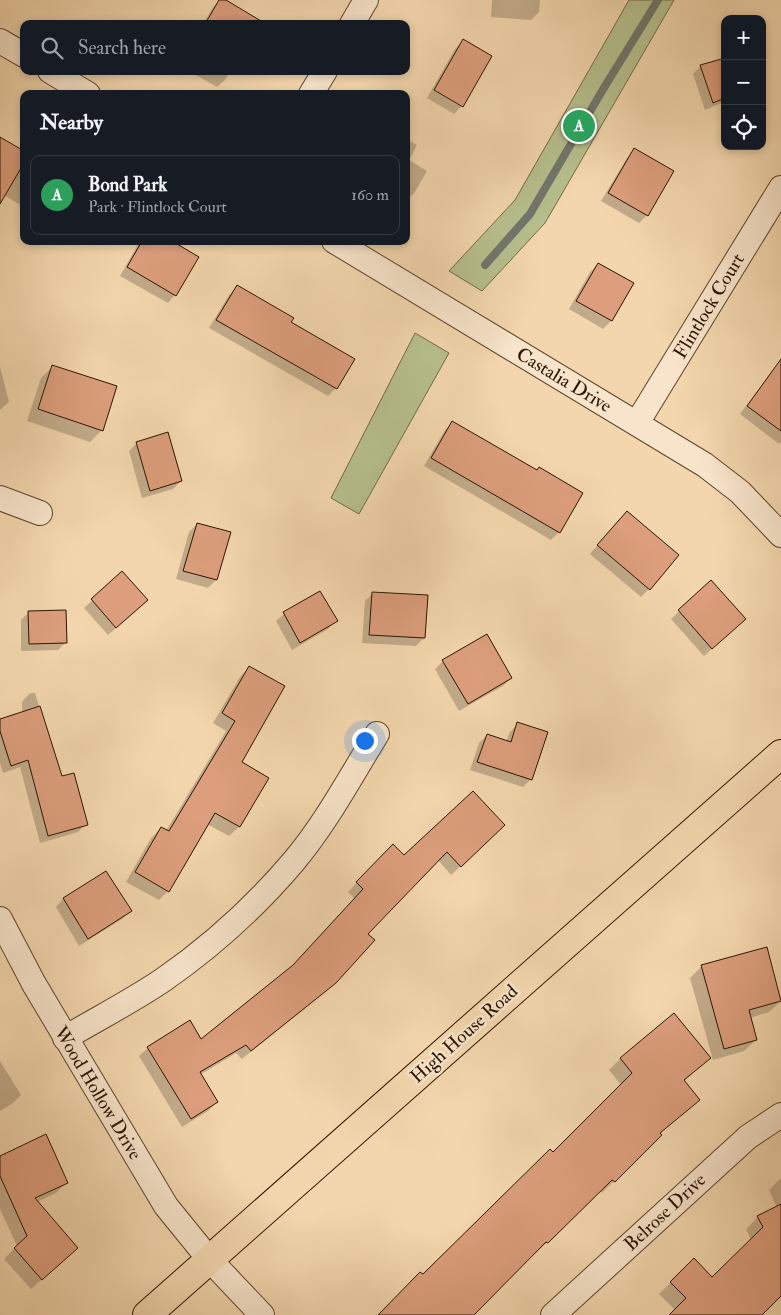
<!DOCTYPE html>
<html lang="en">
<head>
<meta charset="utf-8">
<style>
	body { margin:0; font-family:"IM FELL Double Pica",serif; background:#242831; color:#f1f3f6 }
	.controls { position:absolute; right:15px; top:15px; display:grid; overflow:hidden; border-radius:10px; box-shadow:0 2px 8px #0003 }
	.controls button { width:45px; height:45px; display:grid; place-items:center; padding:0; border:0; border-bottom:1px solid #363941; background:#171b24; color:#f1f3f6; font:25px sans-serif }
	.you { position:absolute; left:364px; top:740px; width:18px; height:18px; margin:-12px; border:4px solid #fff; border-radius:50%; background:#1a73e8; box-shadow:0 0 0 8px #1a73e833 }
	.badge { display:grid; place-items:center; width:32px; height:32px; border-radius:50%; background:#c59692; color:#fff; font-size:16px; font-weight:700 }
	.pin { position:absolute; translate:-50% -50%; border:2px solid #fff; box-shadow:0 1px 5px #0006 }
	.list { margin:0; padding:0; list-style:none }
	h2 { display:flex; justify-content:space-between; align-items:center; height:65px; margin:0; padding:0 20px; font-size:21px }
	h2 small { font-size:16px; font-weight:400; color:#9ea1a6 }
	.list li { display:grid; grid-template-columns:32px 1fr auto; gap:15px; align-items:center; box-sizing:border-box; height:80px; margin:0 10px 10px; padding:0 10px; border:1px solid #363941; border-radius:10px }
	.list b { display:block; font-size:19px; white-space:nowrap }
	.list p { margin:0; font-size:16px; white-space:nowrap; color:#9ea1a6 }
	.list em { font-size:16px; font-style:normal; color:#9ea1a6 }
	.icon { flex:none; width:28px; height:28px; fill:none; stroke:currentColor; stroke-width:2; stroke-linecap:round; stroke-linejoin:round }
	.map { position:relative; flex:none; width:781px; height:1315px; overflow:hidden }
	.search { position:absolute; background:#171b24; box-shadow:0 2px 8px #0003; left:20px; top:20px; width:390px; height:55px; display:flex; align-items:center; gap:12px; box-sizing:border-box; padding:0 18px; border-radius:10px; color:#9ea1a6; font-size:19px }
	.panel { position:absolute; background:#171b24; box-shadow:0 2px 8px #0003; left:20px; top:90px; width:390px; height:155px; border-radius:10px }
	.map>svg:first-child { display:block }
</style>
</head>
<body>
<div class="map">
<svg width="781" height="1315" viewBox="0 0 781 1315">
	<rect width="100%" height="100%" fill="#f3d6ad"/>
	<filter id="stains"><feTurbulence type="fractalNoise" baseFrequency=".004" numOctaves="4"/><feColorMatrix values="0 0 0 0 .2 0 0 0 0 .09 0 0 0 0 .02 0 0 0 .5 -.17"/></filter>
	<radialGradient id="worn" r=".72"><stop offset=".6" stop-color="#630" stop-opacity="0"/><stop offset="1" stop-color="#630" stop-opacity=".3"/></radialGradient>
	<g fill="#b6bf8d" stroke="#716a46">
		<polygon points="629,0 674,0 545,223 482,291 449,271 515,200"/>
		<polygon points="415,333 449,353 359,514 331,498"/>
	</g>
	<g fill="#0003">
		<polygon points="220,0 223,0 242,24 203,24 213,7"/>
		<polygon points="492,0 540,0 539,12 531,20 491,17"/>
		<polygon points="463,41 462,106 454,114 427,98 455,49"/>
		<polygon points="725,60 725,107 724,102 705,110 693,74 701,66"/>
		<polygon points="189,71 230,71 225,80 217,87"/>
		<polygon points="0,138 24,152 24,207 0,193"/>
		<polygon points="406,139 417,145 409,160 427,171 415,192 407,200"/>
		<polygon points="635,150 647,215 639,223 601,201 627,158"/>
		<polygon points="140,241 170,241 175,295 168,303 120,276"/>
		<polygon points="598,264 632,284 611,321 603,329 569,309 590,272"/>
		<polygon points="237,287 336,388 328,396 209,328 229,295"/>
		<polygon points="53,366 102,430 90,442 27,421 41,378"/>
		<polygon points="0,367 9,402 0,410"/>
		<polygon points="771,374 781,381 781,442 779,444 740,414 764,382"/>
		<polygon points="453,422 559,532 551,540 424,466 445,430"/>
		<polygon points="137,443 181,481 173,489 142,498 129,451"/>
		<polygon points="619,520 649,589 641,597 590,554"/>
		<polygon points="197,524 216,580 208,588 176,579 189,532"/>
		<polygon points="122,573 139,608 108,635 84,608"/>
		<polygon points="711,582 736,626 704,656 671,619"/>
		<polygon points="320,593 336,621 328,629 292,650 276,621 284,614"/>
		<polygon points="373,593 424,638 416,646 362,643 365,601"/>
		<polygon points="29,612 66,642 58,650 21,651 21,620"/>
		<polygon points="443,661 511,678 503,686 459,711 435,669"/>
		<polygon points="249,667 240,762 268,778 239,827 229,836 207,824 168,891 159,900 126,882 151,838 161,828 166,831 226,731 213,723 240,677"/>
		<polygon points="30,693 35,693 61,777 86,824 78,832 40,843 20,767 3,773 0,763 0,720 23,733 22,702"/>
		<polygon points="518,724 531,779 523,787 470,770 479,743 487,735 506,741 510,732"/>
		<polygon points="495,834 451,875 438,860 366,934 335,982 326,991 242,1059 236,1053 200,1075 217,1102 208,1111 182,1127 139,1056 148,1048 201,1041 291,968 355,899 348,892 393,845 404,856"/>
		<polygon points="106,872 130,911 122,919 79,946 56,907 63,899"/>
		<polygon points="702,966 781,1001 769,1012 750,1018 756,1040 744,1051 713,1060 690,978"/>
		<polygon points="621,1058 709,1058 683,1082 698,1100 659,1134 660,1135 602,1193 600,1190 535,1254 534,1253 472,1315 380,1315 553,1154 622,1086 609,1070"/>
		<polygon points="0,1061 21,1095 13,1103 0,1111"/>
		<polygon points="0,1157 66,1183 56,1193 37,1202 66,1258 31,1289 4,1259 17,1246 0,1209"/>
		<polygon points="781,1178 781,1277 761,1315 671,1315 675,1310 659,1294 694,1260 712,1279 751,1240 746,1229 758,1217 777,1208 769,1190"/>
	</g>
	<g fill="none" stroke-linecap="round" stroke-linejoin="round">
		<polyline stroke="#70766b" stroke-width="8" points="485,265 530,214 602,91 658,0"/>
	</g>
	<g fill="#dc9e7c" stroke="#2c1400">
		<polygon points="219,0 226,0 266,24 205,24"/>
		<polygon points="463,39 492,56 463,107 434,90"/>
		<polygon points="725,58 725,98 713,103 700,65"/>
		<polygon points="0,137 24,151 24,163 0,204"/>
		<polygon points="634,148 674,171 648,216 608,193"/>
		<polygon points="142,241 172,241 199,257 176,296 127,267"/>
		<polygon points="598,263 634,283 612,321 576,301"/>
		<polygon points="237,285 294,318 291,322 355,359 337,389 216,320"/>
		<polygon points="781,359 781,431 747,406"/>
		<polygon points="52,365 117,386 103,431 38,409"/>
		<polygon points="452,421 537,470 539,467 583,493 560,533 431,458"/>
		<polygon points="168,432 182,481 150,491 136,442"/>
		<polygon points="627,511 679,555 650,590 597,545"/>
		<polygon points="197,523 231,532 217,580 183,571"/>
		<polygon points="122,571 148,600 116,628 91,599"/>
		<polygon points="711,580 746,619 712,649 678,610"/>
		<polygon points="320,591 338,621 300,643 283,612"/>
		<polygon points="372,592 428,595 425,638 369,635"/>
		<polygon points="66,610 67,643 29,644 28,611"/>
		<polygon points="487,634 512,678 468,704 442,660"/>
		<polygon points="249,666 285,686 242,762 269,778 240,827 215,813 169,892 135,872 161,827 169,831 235,721 222,713"/>
		<polygon points="40,706 62,776 74,773 88,825 48,836 28,760 11,766 0,731 0,719"/>
		<polygon points="517,722 548,732 532,780 477,762 487,734 511,742"/>
		<polygon points="473,791 505,825 461,867 447,852 368,934 375,940 336,983 251,1051 246,1045 200,1072 218,1102 191,1119 147,1047 190,1020 201,1039 293,965 363,889 356,882 393,844 404,855"/>
		<polygon points="106,871 132,911 88,939 63,898"/>
		<polygon points="767,947 781,1001 749,1010 757,1040 724,1049 701,965"/>
		<polygon points="674,1013 711,1058 684,1080 700,1100 660,1133 662,1135 615,1182 612,1180 548,1243 546,1242 474,1315 378,1315 420,1272 423,1274 550,1149 553,1152 632,1073 620,1058"/>
		<polygon points="46,1134 68,1183 35,1198 78,1248 42,1280 14,1248 27,1236 0,1176 0,1156"/>
		<polygon points="781,1204 781,1296 762,1315 669,1315 686,1298 670,1282 694,1258 712,1277 763,1227 757,1216"/>
	</g>
	<g fill="none" stroke-linecap="round" stroke-linejoin="round">
		<g stroke="#5e442b" stroke-width="26">
			<g id="minor">
				<polyline points="352,24 366,0"/>
				<polyline points="0,41 24,55"/>
				<polyline points="50,71 88,94"/>
				<polyline points="311,94 325,71"/>
				<polyline points="334,241 705,465 740,492 781,535"/>
				<polyline points="637,423 781,188"/>
				<polyline points="0,498 40,513"/>
				<polyline points="0,919 34,984 166,1206 209,1259 262,1315"/>
				<path d="M65,1038C97,1019 132,1001 163,980C212,946 256,906 294,861C326,823 351,776 377,734"/>
				<polyline points="553,1315 748,1137 781,1115"/>
			</g>
		</g>
		<g stroke="#2c1400" stroke-width="30">
			<polyline id="primary" points="147,1315 781,754"/>
		</g>
		<use href="#minor" stroke="#f7e4ca" stroke-width="24"/>
		<use href="#primary" stroke="#f3d6ad" stroke-width="28"/>
	</g>
	<g text-anchor="middle" dominant-baseline="central" stroke-width="5" stroke-linejoin="round" paint-order="stroke">
		<g font-size="19" fill="#2c1400" stroke="#f7e4ca">
			<text transform="translate(709 306) rotate(-59)">Flintlock Court</text>
			<text transform="translate(564 380) rotate(31)">Castalia Drive</text>
			<text transform="translate(464 1034) rotate(-42)">High House Road</text>
			<text transform="translate(98 1093) rotate(59)">Wood Hollow Drive</text>
			<text transform="translate(665 1212) rotate(-43)">Belrose Drive</text>
		</g>
	</g>
	<rect width="100%" height="100%" filter="url(#stains)"/>
	<rect width="100%" height="100%" fill="url(#worn)"/>
</svg>
<div class="controls">
<button>+</button>
<button>−</button>
<button><svg class="icon" aria-label="locate" viewBox="0 0 24 24"><circle cx="12" cy="12" r="6"/><path d="M12 2v4M12 18v4M2 12h4M18 12h4"/></svg></button>
</div>
<div class="you"></div>
<div class="pin badge" style="left:579px;top:126px;background:#2e9e5b">A</div>
<div class="search"><svg class="icon" aria-label="search" viewBox="0 0 24 24"><circle cx="10" cy="10" r="6"/><path d="M15 15l6 6"/></svg>Search here</div>
<section class="panel">
<h2>Nearby<small></small></h2>
<ul class="list">
<li><span class="badge" style="background:#2e9e5b">A</span><div><b>Bond Park</b><p>Park · Flintlock Court</p></div><em>160 m</em></li>
</ul>
</section>
</div>
</body>
</html>
